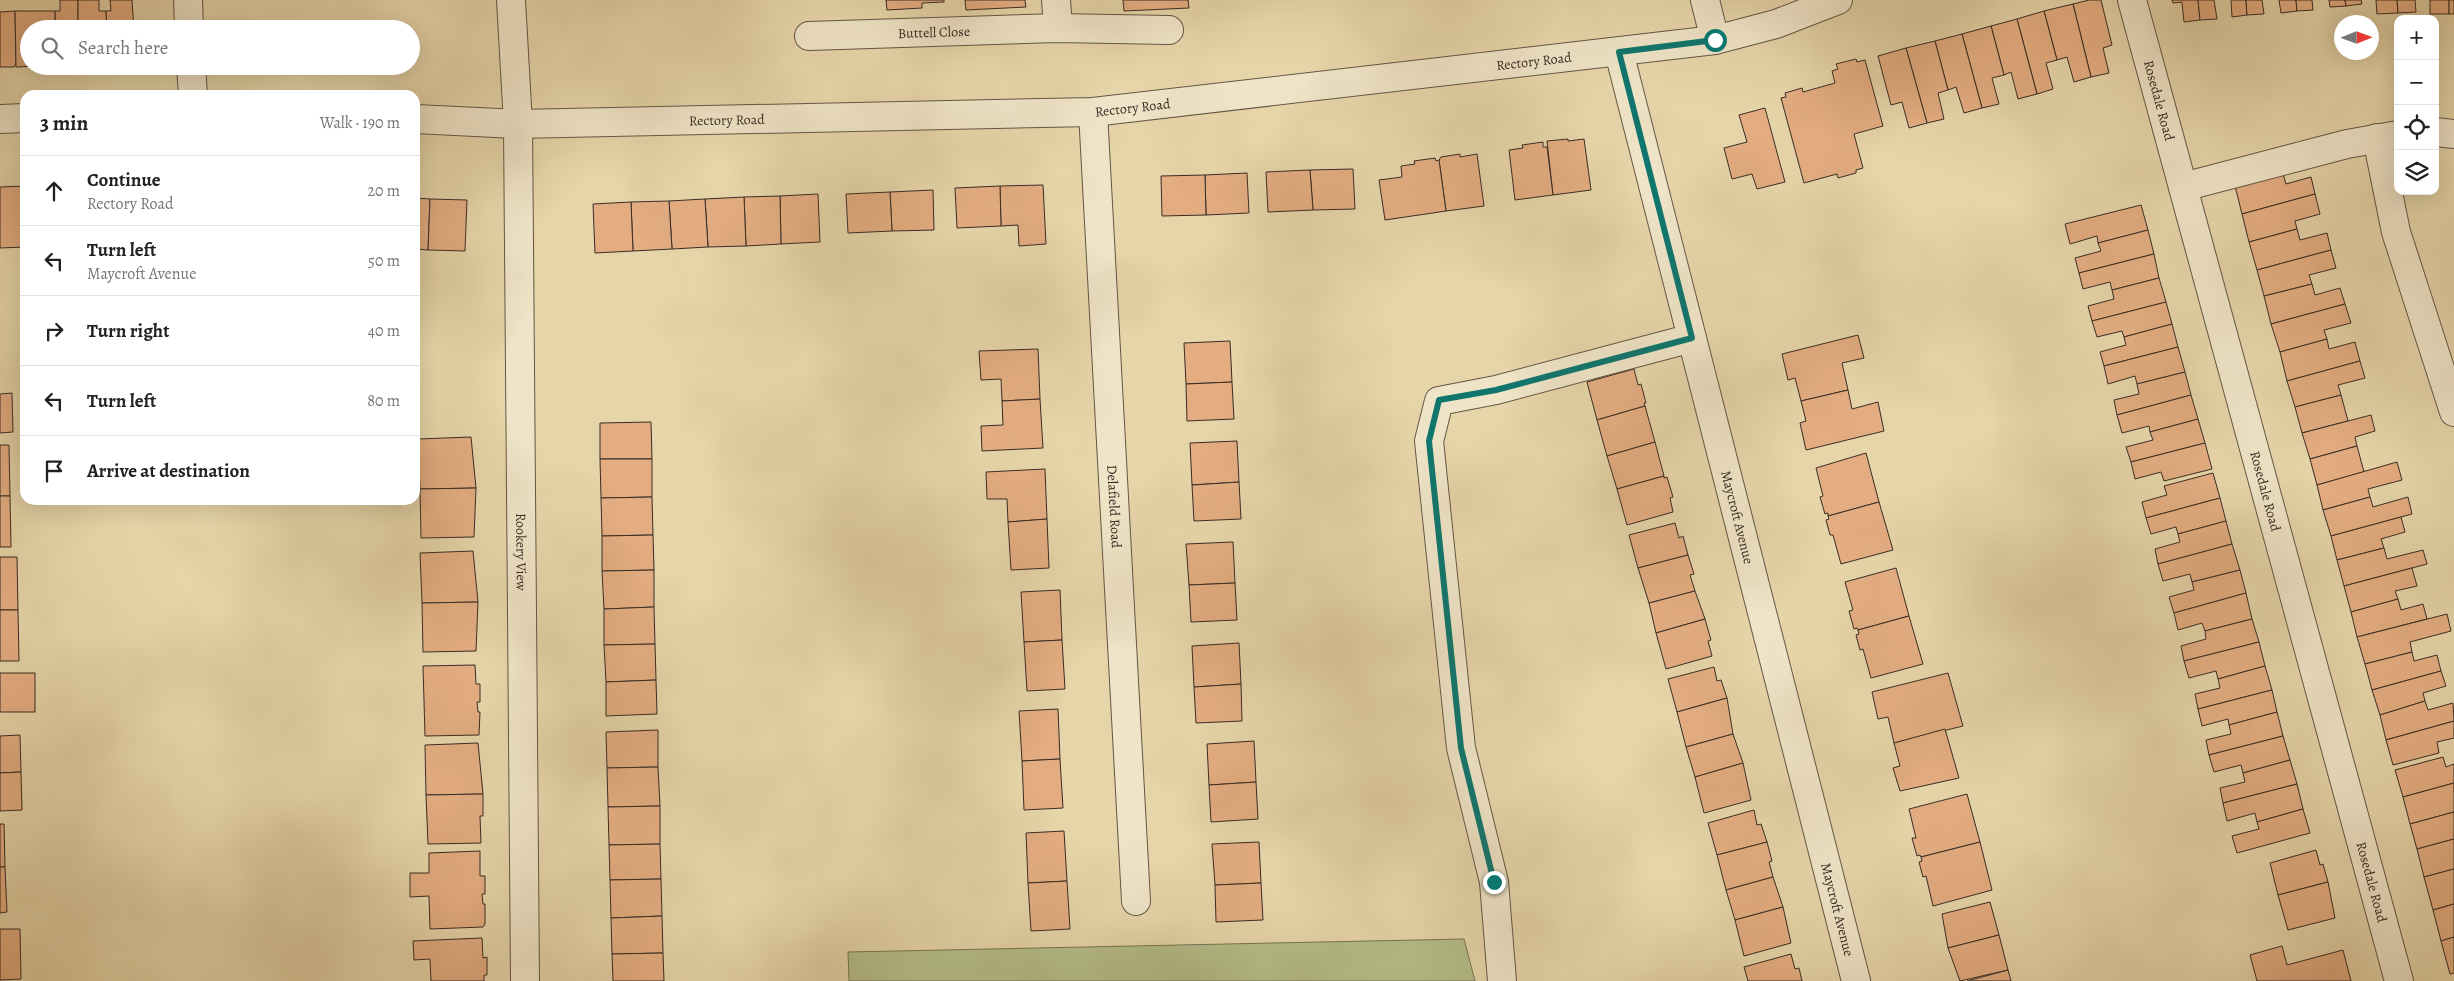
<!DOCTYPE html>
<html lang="en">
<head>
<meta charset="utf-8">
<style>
	body { margin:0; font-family:Alegreya,serif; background:#f2f2f2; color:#222 }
	.controls { position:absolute; right:15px; top:15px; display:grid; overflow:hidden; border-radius:10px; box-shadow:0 5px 20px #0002 }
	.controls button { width:45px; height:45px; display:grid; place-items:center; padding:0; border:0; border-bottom:1px solid #e0e0e0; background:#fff; color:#222; font:25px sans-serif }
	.compass { position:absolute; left:2334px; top:15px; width:45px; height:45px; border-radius:50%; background:#fff; box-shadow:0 5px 20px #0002; rotate:89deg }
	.stop { position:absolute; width:15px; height:15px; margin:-11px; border:4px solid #0f766e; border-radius:50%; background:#fff }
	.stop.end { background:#0f766e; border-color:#fff; box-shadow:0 1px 5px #0008 }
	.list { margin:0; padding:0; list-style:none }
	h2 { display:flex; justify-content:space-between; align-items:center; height:65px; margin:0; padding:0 20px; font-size:21px }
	h2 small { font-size:16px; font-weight:400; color:#767676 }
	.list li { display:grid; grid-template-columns:32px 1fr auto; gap:15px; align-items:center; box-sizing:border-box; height:70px; padding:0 20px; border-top:1px solid #e0e0e0 }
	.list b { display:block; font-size:19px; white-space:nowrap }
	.list p { margin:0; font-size:16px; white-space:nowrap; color:#767676 }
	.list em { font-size:16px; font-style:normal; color:#767676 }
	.icon { flex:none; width:28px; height:28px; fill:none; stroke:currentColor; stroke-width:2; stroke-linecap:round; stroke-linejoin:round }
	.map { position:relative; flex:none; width:2454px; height:981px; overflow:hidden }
	.search { position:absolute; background:#fff; box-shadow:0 5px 20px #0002; left:20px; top:20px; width:400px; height:55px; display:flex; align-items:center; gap:12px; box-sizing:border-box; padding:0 18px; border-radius:28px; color:#767676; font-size:19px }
	.panel { position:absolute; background:#fff; box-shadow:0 5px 20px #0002; left:20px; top:90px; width:400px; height:415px; border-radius:15px }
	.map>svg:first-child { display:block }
</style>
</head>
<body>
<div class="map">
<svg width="2454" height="981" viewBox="0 0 2454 981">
	<rect width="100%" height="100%" fill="#e6d5a9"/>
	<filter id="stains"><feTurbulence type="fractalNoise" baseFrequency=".004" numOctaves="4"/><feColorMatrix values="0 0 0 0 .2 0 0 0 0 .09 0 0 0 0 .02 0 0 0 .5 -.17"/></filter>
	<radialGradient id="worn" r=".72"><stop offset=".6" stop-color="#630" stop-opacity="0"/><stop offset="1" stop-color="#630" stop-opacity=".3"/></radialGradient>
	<polygon fill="#b4bd88" stroke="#767456" points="1464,939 1475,981 849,981 848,952"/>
	<g fill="#e3ad81" stroke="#382c25">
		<polygon points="60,0 78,0 78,29 55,29 55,11 60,11"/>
		<polygon points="78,0 99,0 99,11 106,11 107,29 78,29"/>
		<polygon points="110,0 132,0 134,29 107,29 106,11 111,11"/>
		<polygon points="886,0 944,0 944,2 922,3 922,8 887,10"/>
		<polygon points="965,0 1025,0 1026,7 966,10"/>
		<polygon points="1123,0 1188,0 1189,8 1124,11"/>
		<polygon points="2089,0 2101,0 2112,45 2103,48 2109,73 2091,77 2073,4"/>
		<polygon points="2172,0 2198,0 2200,20 2184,22 2182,2 2173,3"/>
		<polygon points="2198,0 2214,0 2217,19 2200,20"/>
		<polygon points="2231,0 2246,0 2247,15 2232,17"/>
		<polygon points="2246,0 2262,0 2264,14 2247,15"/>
		<polygon points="2279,0 2296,0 2297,11 2281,13"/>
		<polygon points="2296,0 2312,0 2313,10 2297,11"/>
		<polygon points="2329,0 2345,0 2346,6 2330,7"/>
		<polygon points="2345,0 2361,0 2362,4 2346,6"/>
		<polygon points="2376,0 2397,0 2398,13 2377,14"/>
		<polygon points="2397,0 2415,0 2416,12 2398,13"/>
		<rect x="2430" y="0" width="19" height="14"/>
		<rect x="2449" y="0" width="5" height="14"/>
		<polygon points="2073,4 2091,77 2074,82 2067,57 2057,60 2044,11"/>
		<polygon points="15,11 16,64 14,67 0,67 0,12"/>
		<polygon points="15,11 55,11 55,29 29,29 29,66 39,66 16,67"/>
		<polygon points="2044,11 2057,60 2046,63 2053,89 2037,94 2017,19"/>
		<polygon points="2017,19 2037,94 2018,99 2011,72 2004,75 1991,26"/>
		<polygon points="1991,26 2004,75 1992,78 1999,104 1982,108 1962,34"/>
		<polygon points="1962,34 1982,108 1964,113 1956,87 1948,90 1935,41"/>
		<polygon points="1935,41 1948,90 1938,93 1944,119 1927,123 1906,48"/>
		<polygon points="1906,48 1927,123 1909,128 1902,102 1891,105 1878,56"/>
		<polygon points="1856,59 1857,62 1865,60 1883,126 1854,134 1863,168 1856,170 1856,173 1838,178 1837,174 1804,183 1781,98 1786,97 1785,93 1802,88 1803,92 1835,83 1832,71 1838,69 1836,64"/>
		<polygon points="1765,108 1785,182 1757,189 1752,174 1732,179 1724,148 1747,142 1739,115"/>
		<polygon points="1568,139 1568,141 1584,139 1591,190 1553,195 1547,141"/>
		<polygon points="1543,142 1543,147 1547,147 1553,195 1515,200 1509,150 1523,148 1522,145"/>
		<polygon points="1460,154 1460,157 1477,154 1484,206 1446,211 1439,160 1441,157"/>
		<polygon points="1435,158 1436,161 1439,160 1446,211 1385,220 1379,180 1402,177 1401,166 1415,164 1414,161"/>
		<polygon points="1353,169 1355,209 1313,210 1310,170"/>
		<polygon points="1310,170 1313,210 1268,212 1266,172"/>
		<polygon points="1247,173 1249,213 1206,215 1205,175"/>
		<polygon points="2283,174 2286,184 2311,177 2315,194 2242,214 2235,186"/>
		<polygon points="1205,175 1206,215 1162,216 1161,176"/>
		<polygon points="1043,185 1046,244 1019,246 1018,225 1001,226 1000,186"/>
		<polygon points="25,186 25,247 0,248 0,187"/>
		<polygon points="1000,186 1001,226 957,228 955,188"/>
		<polygon points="933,190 934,230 892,231 890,192"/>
		<polygon points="890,192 892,231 848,233 846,194"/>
		<polygon points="818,194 820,242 781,244 780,196"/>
		<polygon points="2315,194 2320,214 2295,221 2297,229 2249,242 2242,214"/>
		<polygon points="780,196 781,244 746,246 744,197"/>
		<polygon points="744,197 746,246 708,247 705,199"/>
		<polygon points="415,198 430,199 428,250 415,249"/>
		<polygon points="430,199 467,200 465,251 428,250"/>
		<polygon points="705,199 708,247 672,249 669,201"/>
		<polygon points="669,201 672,249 633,251 631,202"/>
		<polygon points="631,202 633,251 595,253 593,204"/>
		<polygon points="2141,205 2148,230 2098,243 2097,236 2070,244 2065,224"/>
		<polygon points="2297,229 2300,240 2327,233 2331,250 2257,270 2249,242"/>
		<polygon points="2148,230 2154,254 2079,273 2075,258 2101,251 2098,243"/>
		<polygon points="2331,250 2336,268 2309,275 2312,284 2264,296 2257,270"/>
		<polygon points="2154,254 2159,278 2112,290 2110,282 2083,289 2079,273"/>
		<polygon points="2159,278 2166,302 2092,321 2088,306 2114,299 2112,290"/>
		<polygon points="2312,284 2315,295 2340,288 2345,304 2271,324 2264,296"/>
		<polygon points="2166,302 2172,324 2124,337 2122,331 2097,337 2092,321"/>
		<polygon points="2345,304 2351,323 2324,330 2327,339 2280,352 2271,324"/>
		<polygon points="2172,324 2178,347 2104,366 2100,352 2126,345 2124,337"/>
		<polygon points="1858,335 1864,358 1842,363 1848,390 1801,401 1795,378 1788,380 1782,354"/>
		<polygon points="2327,339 2329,349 2355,342 2360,361 2287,381 2280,352"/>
		<polygon points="1230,341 1232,382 1186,384 1184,343"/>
		<polygon points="2178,347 2185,372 2137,384 2135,376 2108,384 2104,366"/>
		<polygon points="1038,349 1040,399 1002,401 1001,379 981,380 979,351"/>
		<polygon points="2360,361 2365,378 2338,385 2341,395 2295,407 2287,381"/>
		<polygon points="1634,369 1638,385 1641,384 1646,403 1644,403 1645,406 1597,420 1587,382"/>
		<polygon points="2185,372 2191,395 2117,415 2114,400 2139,394 2137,384"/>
		<polygon points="1232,382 1234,419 1187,421 1186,384"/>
		<polygon points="1848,390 1852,409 1878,402 1884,431 1806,450 1800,423 1806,421 1801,401"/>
		<polygon points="12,393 13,432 0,433 0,394"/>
		<polygon points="2191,395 2198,419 2150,432 2149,426 2122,433 2117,415"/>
		<polygon points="2341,395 2348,421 2302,433 2295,407"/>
		<polygon points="1040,399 1043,448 982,451 981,426 1003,425 1002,401"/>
		<polygon points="1645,406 1655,442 1607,456 1597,420"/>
		<polygon points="2371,415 2375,431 2355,437 2357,446 2310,459 2302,433"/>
		<polygon points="2198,419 2205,443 2131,462 2126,447 2153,440 2150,432"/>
		<polygon points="651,422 652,459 600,459 600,423"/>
		<polygon points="471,437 476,488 420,489 418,439"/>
		<polygon points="1237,441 1239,482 1192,485 1190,443"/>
		<polygon points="1655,442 1664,476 1617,489 1607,456"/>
		<polygon points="2205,443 2212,469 2164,481 2161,472 2135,479 2131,462"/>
		<polygon points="0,445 9,445 10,496 0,496"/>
		<polygon points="2357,446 2364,472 2317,485 2310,459"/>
		<polygon points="1866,453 1879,502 1828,516 1828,513 1825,514 1820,497 1823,496 1816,468"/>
		<polygon points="600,459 652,459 652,497 601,498"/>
		<polygon points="2397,462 2402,480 2368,489 2370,497 2323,510 2317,485"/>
		<polygon points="1045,469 1047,519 1008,522 1007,499 987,499 986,472"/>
		<polygon points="2213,473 2220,498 2146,518 2142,502 2167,495 2164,486"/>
		<polygon points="1664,476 1664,478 1667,477 1673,497 1670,498 1673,512 1627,525 1617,489"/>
		<polygon points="1239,482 1241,519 1194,521 1192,485"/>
		<polygon points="476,488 474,537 421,538 420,489"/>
		<polygon points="0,496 10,496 11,547 0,547"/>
		<polygon points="652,497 653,535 602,536 601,498"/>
		<polygon points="2370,497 2373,507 2408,497 2412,514 2331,536 2323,510"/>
		<polygon points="2220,498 2226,521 2178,534 2176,527 2151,534 2146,518"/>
		<polygon points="1879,502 1893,550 1841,564 1833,535 1830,535 1826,520 1829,519 1828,516"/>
		<polygon points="2401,517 2405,532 2381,539 2384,548 2337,560 2331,536"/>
		<polygon points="1047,519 1049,568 1011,570 1008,522"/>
		<polygon points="2226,521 2232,544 2158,564 2155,549 2180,542 2178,534"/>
		<polygon points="1675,523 1679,538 1683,536 1688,555 1638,568 1629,535"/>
		<polygon points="653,535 654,570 602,571 602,536"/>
		<polygon points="1233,542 1235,583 1189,585 1186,544"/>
		<polygon points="2232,544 2240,570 2192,582 2190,574 2163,581 2158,564"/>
		<polygon points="2384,548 2387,559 2423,550 2427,564 2344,586 2337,560"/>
		<polygon points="473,551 478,602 422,603 420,553"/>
		<polygon points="1688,555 1694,574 1690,575 1695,591 1649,603 1638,568"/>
		<polygon points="0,557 17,557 18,610 0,610"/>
		<polygon points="1896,568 1909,616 1858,630 1857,628 1854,629 1849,611 1853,610 1845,582"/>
		<polygon points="2412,568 2417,586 2395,591 2398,599 2351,612 2344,586"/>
		<polygon points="654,570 654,607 604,609 602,571"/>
		<polygon points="2240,570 2246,593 2174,613 2169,597 2194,590 2192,582"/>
		<polygon points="1235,583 1237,620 1191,622 1189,585"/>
		<polygon points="1060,590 1062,640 1024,642 1021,592"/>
		<polygon points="1695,591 1705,619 1656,633 1649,603"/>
		<polygon points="2246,593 2252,619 2205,631 2202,623 2178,630 2174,613"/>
		<polygon points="2398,599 2401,610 2423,604 2427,619 2357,637 2351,612"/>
		<polygon points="478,602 476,651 423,652 422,603"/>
		<polygon points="654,607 655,644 604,645 604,609"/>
		<polygon points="0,610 18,610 19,661 0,661"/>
		<polygon points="2447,614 2451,631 2410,642 2412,652 2365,664 2357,637"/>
		<polygon points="1909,616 1923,664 1871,678 1863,649 1860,650 1856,635 1859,634 1858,630"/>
		<polygon points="1705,619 1711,640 1708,641 1712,656 1666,669 1656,633"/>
		<polygon points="2252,619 2259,642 2184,661 2181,646 2206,639 2205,631"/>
		<polygon points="1062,640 1065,689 1027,691 1024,642"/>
		<polygon points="2259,642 2265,666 2218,679 2216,671 2189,678 2184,661"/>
		<polygon points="1239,643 1241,684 1194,687 1192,646"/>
		<polygon points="655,644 656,680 606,682 604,645"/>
		<polygon points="2412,652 2414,661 2437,655 2441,671 2372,690 2365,664"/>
		<polygon points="475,665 476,684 480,684 480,702 477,702 478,712 480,712 479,735 425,736 423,666"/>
		<polygon points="2265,666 2272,690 2198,709 2195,694 2220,688 2218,679"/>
		<polygon points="1714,667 1717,681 1721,680 1727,698 1677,712 1668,679"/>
		<polygon points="2441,671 2446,686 2423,693 2425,701 2380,715 2372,690"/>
		<rect x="0" y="673" width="35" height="39"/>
		<polygon points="1948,673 1963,726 1894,743 1888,717 1878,719 1872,692"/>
		<polygon points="656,680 657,714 606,716 606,682"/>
		<polygon points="1241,684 1242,721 1196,723 1194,687"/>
		<polygon points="2272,690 2277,712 2229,725 2228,719 2202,726 2198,709"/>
		<polygon points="1727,698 1733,734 1686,747 1677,712"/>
		<polygon points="2425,701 2428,710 2453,703 2454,721 2386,740 2380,715"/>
		<polygon points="1058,709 1060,759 1022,761 1019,711"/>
		<polygon points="2277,712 2283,736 2209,755 2206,740 2231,734 2229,725"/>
		<polygon points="2454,721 2454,738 2437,742 2439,753 2393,765 2386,740"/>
		<polygon points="1945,729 1959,778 1900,791 1893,768 1900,766 1894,743"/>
		<polygon points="658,730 658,767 607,768 606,732"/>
		<polygon points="1733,734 1743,763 1695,777 1686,747"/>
		<polygon points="20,735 21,772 0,773 0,736"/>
		<polygon points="2283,736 2290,760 2243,773 2241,765 2214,772 2209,755"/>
		<polygon points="1254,741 1256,782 1209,785 1207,744"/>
		<polygon points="478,743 483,794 426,795 425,745"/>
		<polygon points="2443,757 2446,767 2454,764 2454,783 2403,797 2395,770"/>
		<polygon points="1060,759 1063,808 1024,810 1022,761"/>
		<polygon points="2290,760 2297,784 2223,803 2220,788 2245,782 2243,773"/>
		<polygon points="1743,763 1751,800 1704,813 1695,777"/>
		<polygon points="658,767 660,806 608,807 607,768"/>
		<polygon points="21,772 22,810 0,811 0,773"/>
		<polygon points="1256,782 1258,819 1211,822 1209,785"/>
		<polygon points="2454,783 2454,812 2410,824 2403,797"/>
		<polygon points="2297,784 2303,809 2257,822 2255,813 2227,821 2223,803"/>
		<polygon points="483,794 483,816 480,816 481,843 428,844 426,795"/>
		<polygon points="1967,794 1980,842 1921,857 1920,855 1917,856 1912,838 1916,838 1909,809"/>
		<polygon points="660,806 660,844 609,845 608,807"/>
		<polygon points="2303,809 2310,833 2237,853 2232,836 2259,829 2257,822"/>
		<polygon points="1754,810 1757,825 1761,824 1767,842 1717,855 1708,823"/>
		<polygon points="2454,812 2454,839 2417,849 2410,824"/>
		<polygon points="0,824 4,824 5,867 0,867"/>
		<polygon points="1064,831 1067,881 1028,883 1026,833"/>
		<polygon points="2454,839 2454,869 2424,877 2417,849"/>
		<polygon points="1259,842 1261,883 1215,885 1212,844"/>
		<polygon points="1767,842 1772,861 1769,862 1773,877 1726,890 1717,855"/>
		<polygon points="1980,842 1992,890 1933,906 1926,876 1923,877 1919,862 1922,861 1921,857"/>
		<polygon points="660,844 661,879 610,880 609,845"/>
		<polygon points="2316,850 2320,865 2323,864 2328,882 2278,895 2270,863"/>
		<polygon points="480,851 480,876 485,876 485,894 482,894 483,904 485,904 485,924 483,927 430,929 429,896 410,897 410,873 429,873 429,853"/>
		<polygon points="0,867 5,867 7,912 0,913"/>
		<polygon points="2454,869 2454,904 2433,910 2424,877"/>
		<polygon points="1773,877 1783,907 1735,920 1726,890"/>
		<polygon points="661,879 662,916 611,918 610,880"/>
		<polygon points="1067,881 1070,929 1031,931 1028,883"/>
		<polygon points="2328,882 2335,918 2288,930 2278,895"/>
		<polygon points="1261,883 1263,920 1216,922 1215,885"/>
		<polygon points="1990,902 1999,935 1948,948 1942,914"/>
		<polygon points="2454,904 2454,937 2441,941 2433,910"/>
		<polygon points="1783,907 1791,943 1744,956 1735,920"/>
		<polygon points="662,916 663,953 612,954 611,918"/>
		<polygon points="0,929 20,929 21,979 0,980"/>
		<polygon points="1999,935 2008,970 1960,981 1948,948"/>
		<polygon points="2454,937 2454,973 2450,974 2441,941"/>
		<polygon points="482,938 483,958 487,957 487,975 484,975 484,981 431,981 430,959 414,960 413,941"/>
		<polygon points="2282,946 2287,965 2343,950 2351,981 2257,981 2250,955"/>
		<polygon points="663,953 664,981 613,981 612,954"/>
		<polygon points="1791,954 1795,969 1799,968 1802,981 1748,981 1744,967"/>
		<polygon points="2008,970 2011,981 1967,981"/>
	</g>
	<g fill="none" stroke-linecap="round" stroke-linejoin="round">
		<g stroke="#645646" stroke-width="30">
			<g id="minor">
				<polyline points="188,0 189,29"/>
				<path id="s1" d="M511,0L518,124L525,981"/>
				<polyline points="1056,0 1058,28"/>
				<polyline points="1705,0 1715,40"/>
				<path id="s2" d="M2132,0L2399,981"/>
				<path id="s3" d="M809,36L1058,28L1169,30"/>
				<path id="s4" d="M1619,52L1856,981"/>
				<polyline points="191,66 193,95"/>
				<path id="s5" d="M1093,112L1136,901"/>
				<polyline points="0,119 25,118"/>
				<path id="s6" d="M415,119L518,124L1093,112L1715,40L1776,24L1838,0"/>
				<polyline points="2435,132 2454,134"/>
				<polyline points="2377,138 2396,232 2454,412"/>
				<polyline points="2183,187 2347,144 2398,135"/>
				<polyline points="1502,981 1494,882 1461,748 1429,441 1439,401 1496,390 1692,338"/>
			</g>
		</g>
		<use href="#minor" stroke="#efe4c7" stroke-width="28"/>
	</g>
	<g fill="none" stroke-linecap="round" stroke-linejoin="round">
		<polyline stroke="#0f766e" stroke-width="6" points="1494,882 1461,748 1429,441 1439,400 1496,390 1692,338 1619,52 1715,40"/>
	</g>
	<g text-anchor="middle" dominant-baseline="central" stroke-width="5" stroke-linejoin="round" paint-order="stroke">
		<g font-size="14" fill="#382c25" stroke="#efe4c7">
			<text stroke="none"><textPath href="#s3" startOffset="125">Buttell Close</textPath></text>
			<text stroke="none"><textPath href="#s6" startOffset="1122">Rectory Road</textPath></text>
			<text stroke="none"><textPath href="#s2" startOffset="104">Rosedale Road</textPath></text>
			<text stroke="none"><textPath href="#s6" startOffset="718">Rectory Road</textPath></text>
			<text stroke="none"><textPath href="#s6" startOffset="312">Rectory Road</textPath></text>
			<text stroke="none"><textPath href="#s2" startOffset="509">Rosedale Road</textPath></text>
			<text stroke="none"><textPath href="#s5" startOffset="395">Delafield Road</textPath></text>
			<text stroke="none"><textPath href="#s4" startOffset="480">Maycroft Avenue</textPath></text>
			<text stroke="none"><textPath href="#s1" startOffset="552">Rookery View</textPath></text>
			<text stroke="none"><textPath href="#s2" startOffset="914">Rosedale Road</textPath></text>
			<text stroke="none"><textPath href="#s4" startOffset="885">Maycroft Avenue</textPath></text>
		</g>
	</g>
	<rect width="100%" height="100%" filter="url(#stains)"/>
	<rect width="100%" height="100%" fill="url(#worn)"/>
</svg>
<div class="controls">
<button>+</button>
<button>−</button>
<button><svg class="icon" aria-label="locate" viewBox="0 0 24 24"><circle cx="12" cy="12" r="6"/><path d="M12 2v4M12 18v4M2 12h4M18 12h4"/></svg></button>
<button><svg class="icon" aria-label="layers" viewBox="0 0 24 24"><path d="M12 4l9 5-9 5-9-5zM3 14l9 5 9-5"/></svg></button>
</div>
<svg class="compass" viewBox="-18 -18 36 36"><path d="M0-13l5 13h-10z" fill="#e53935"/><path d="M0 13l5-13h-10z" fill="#767676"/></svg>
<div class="stop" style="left:1715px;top:40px"></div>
<div class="stop end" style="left:1494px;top:882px"></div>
<div class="search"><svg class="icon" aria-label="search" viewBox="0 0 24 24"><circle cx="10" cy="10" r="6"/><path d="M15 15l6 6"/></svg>Search here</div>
<section class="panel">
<h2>3 min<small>Walk · 190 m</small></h2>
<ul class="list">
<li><svg class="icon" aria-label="ahead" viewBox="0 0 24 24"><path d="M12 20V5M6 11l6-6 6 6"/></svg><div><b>Continue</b><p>Rectory Road</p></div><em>20 m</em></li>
<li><svg class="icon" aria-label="left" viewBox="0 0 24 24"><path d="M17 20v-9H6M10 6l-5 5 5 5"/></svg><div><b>Turn left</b><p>Maycroft Avenue</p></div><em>50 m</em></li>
<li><svg class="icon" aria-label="right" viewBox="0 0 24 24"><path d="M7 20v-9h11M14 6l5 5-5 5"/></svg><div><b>Turn right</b></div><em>40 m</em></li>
<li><svg class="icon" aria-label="left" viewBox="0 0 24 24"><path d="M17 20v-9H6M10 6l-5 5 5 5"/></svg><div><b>Turn left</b></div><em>80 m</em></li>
<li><svg class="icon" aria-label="arrive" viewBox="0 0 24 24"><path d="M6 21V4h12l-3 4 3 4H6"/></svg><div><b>Arrive at destination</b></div></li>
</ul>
</section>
</div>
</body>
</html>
